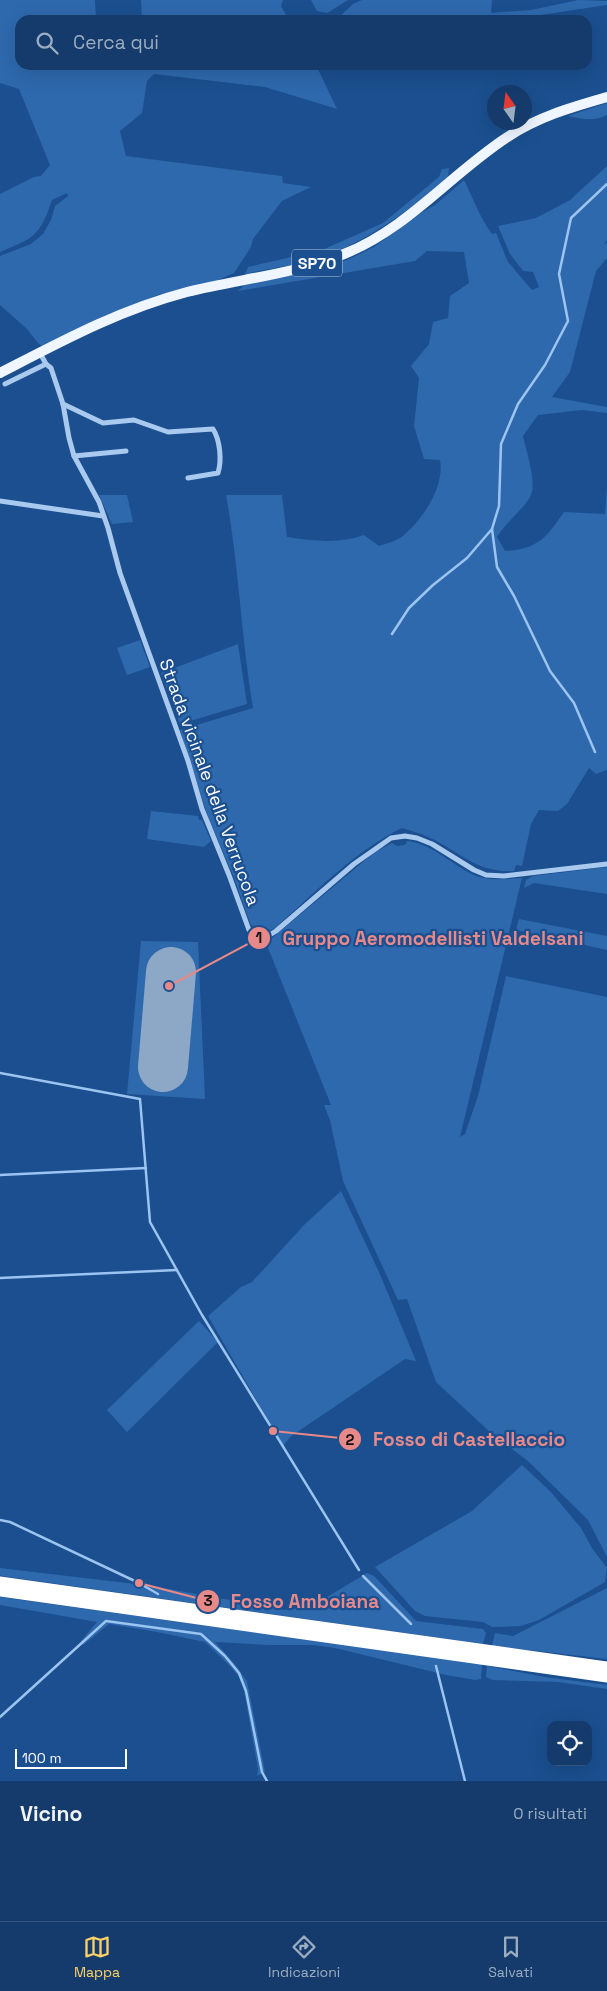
<!DOCTYPE html>
<html lang="it">
<head>
<meta charset="utf-8">
<style>
	body { margin:0; font-family:"Space Grotesk",sans-serif; background:#1d4271; color:#f1f3f6 }
	.controls { position:absolute; right:15px; bottom:15px; display:grid; overflow:hidden; border-radius:10px; box-shadow:0 5px 20px #0002 }
	.controls button { width:45px; height:45px; display:grid; place-items:center; padding:0; border:0; border-bottom:1px solid #33557e; background:#143b6b; color:#f1f3f6; font:25px sans-serif }
	.compass { position:absolute; left:487px; top:85px; width:45px; height:45px; border-radius:50%; background:#143b6b; box-shadow:0 5px 20px #0002; rotate:346deg }
	.scale { position:absolute; left:15px; bottom:12px; width:112px; box-sizing:border-box; padding-left:5px; border:2px solid #fff; border-top:0; font-size:14px; line-height:18px; white-space:nowrap; color:#fff; -webkit-text-stroke:4px #1b4f8f; paint-order:stroke }
	.list { margin:0; padding:0; list-style:none }
	h2 { display:flex; justify-content:space-between; align-items:center; height:65px; margin:0; padding:0 20px; font-size:21px }
	h2 small { font-size:16px; font-weight:400; color:#9dadc1 }
	.icon { flex:none; width:28px; height:28px; fill:none; stroke:currentColor; stroke-width:2; stroke-linecap:round; stroke-linejoin:round }
	.map { position:relative; flex:none; width:607px; height:1781px; overflow:hidden }
	.search { position:absolute; background:#143b6b; box-shadow:0 5px 20px #0002; left:15px; right:15px; top:15px; height:55px; display:flex; align-items:center; gap:12px; box-sizing:border-box; padding:0 18px; border-radius:15px; color:#9dadc1; font-size:19px }
	.sheet { height:140px; background:#143b6b }
	nav { display:flex; justify-content:space-around; align-items:center; box-sizing:border-box; height:70px; border-top:1px solid #33557e; background:#143b6b; font-size:14px; color:#9dadc1 }
	nav a { display:grid; justify-items:center; gap:2px }
	nav .on { color:#ffd166 }
	.map>svg:first-child { display:block }
</style>
</head>
<body>
<div class="map">
<svg width="607" height="1781" viewBox="0 0 607 1781">
	<rect width="100%" height="100%" fill="#1b4f8f"/>
	<g fill="#2e69ad">
		<path d="M0,0H95L96,20H20V65H83L84,70L116,65H316L337,109L265,87L154,74L147,81L142,113L120,131L126,156L282,176L283,183L311,187L282,201L253,239L251,247L234,273L218,280L158,295L112,313L42,346L38,343L27,329L0,305V256L31,244L43,234L51,220L55,206L68,196L67,193L52,200C40,236 34,238 0,252V194L34,177L41,176L50,165L19,89L0,83Z"/>
		<polygon points="141,0 283,0 281,6 286,15 303,17 299,20 142,20"/>
		<polygon points="311,0 348,0 327,13 317,11"/>
		<polygon points="362,0 492,0 491,13 531,10 578,0 607,1 607,5 521,18 494,20 336,20 353,4"/>
		<path d="M607,103V115C594,122 582,119 568,116Z"/>
		<path d="M607,166V240L604,244L607,243V258L596,271L570,372L552,397L607,407V413L582,410L538,415L523,436C526,450 538,485 530,497C521,512 506,522 497,537L505,551C538,549 546,538 564,512L605,514L607,486V770L596,774L589,768L567,804L558,811L539,810L531,824L522,866L516,865L514,871C475,873 460,851 428,837C420,833 411,831 402,828C354,851 315,893 275,928L265,933L256,931L250,923L233,875L209,820L180,730L253,708C241,637 239,566 226,495H282L287,537C313,541 339,544 364,535L379,546C387,543 398,541 404,535C423,519 445,486 440,460L424,459L414,426L419,378L411,366L429,344L433,322L448,318L450,296L469,283L464,252L427,251L415,261L238,291L244,285L313,270L347,260L374,247L421,213L435,205L464,180C473,198 480,218 492,234L496,233L508,262L532,290L539,287L533,272L523,271L510,254L498,226L536,218L570,200Z"/>
		<path d="M449,168L448,177C410,210 371,239 323,257C299,265 270,268 245,274L248,267L322,250L383,223L439,177L442,169Z"/>
		<polygon points="99,495 127,495 133,522 112,524"/>
		<polygon points="140,640 150,667 127,675 117,648"/>
		<polygon points="238,644 247,704 180,724 161,673"/>
		<polygon points="151,811 198,816 199,820 202,820 211,841 204,847 147,839"/>
		<path d="M407,841C434,844 452,866 476,876C490,881 507,879 522,878L460,1137L465,1134L478,1096L506,976L607,997V1557L588,1520L528,1461L492,1434L436,1382L407,1299L398,1300L343,1181L330,1120L324,1105H331L266,943L375,852L392,843L397,846L405,845Z"/>
		<polygon points="607,867 607,894 534,883 524,888 526,880 533,876"/>
		<polygon points="519,919 607,936 607,950 516,930"/>
		<polygon points="141,941 198,942 205,1099 127,1094"/>
		<polygon points="341,1191 379,1272 416,1361 405,1359 290,1437 283,1446 208,1316 241,1287 252,1282 305,1224"/>
		<polygon points="199,1321 218,1342 127,1432 107,1410"/>
		<polygon points="522,1465 550,1491 581,1528 592,1548 607,1568 605,1582 539,1620 521,1626 492,1627 483,1622 425,1616 415,1611 375,1567 472,1511"/>
		<polygon points="0,1568 152,1586 285,1610 312,1606 367,1573 374,1576 416,1621 483,1629 486,1633 483,1644 2,1576 0,1575"/>
		<polygon points="607,1588 607,1659 492,1646 495,1633 513,1636"/>
		<polygon points="0,1597 482,1664 481,1679 475,1680 446,1675 335,1648 314,1645 268,1645 215,1642 234,1663 247,1681 265,1772 257,1776 258,1769 244,1691 239,1677 231,1667 205,1642 157,1632 109,1624 83,1645 81,1641 97,1622 0,1605"/>
		<polygon points="487,1666 545,1677 607,1685 607,1689 558,1682 493,1680 486,1677"/>
	</g>
	<g fill="none" stroke-linecap="round" stroke-linejoin="round">
		<g stroke="#9cc4f0" stroke-width="2.5">
			<polyline points="492,529 497,567 514,596 550,671 574,703 595,752"/>
			<polyline points="392,634 409,608 433,585 467,558 492,529 499,506 501,444 518,404 545,365 568,321 559,274 571,218 607,184"/>
			<polyline points="0,1073 140,1099 150,1222 202,1315 359,1570"/>
			<polyline points="0,1175 146,1168"/>
			<polyline points="0,1278 177,1270"/>
			<polyline points="0,1520 10,1522 139,1583 158,1594"/>
			<polyline points="363,1576 411,1624"/>
			<polyline points="436,1666 465,1781"/>
			<polyline points="0,1717 106,1621 201,1634 225,1656 239,1673 246,1691 262,1772 267,1781"/>
		</g>
		<polyline stroke="#8da7c7" stroke-width="50" points="163,1067 171,972"/>
		<g stroke="#a9c9ee" stroke-width="5">
			<polyline points="40,353 46,364 51,368 63,404 69,438 74,456 99,502 108,528 120,573 188,761 202,809 229,875 249,930 259,937 268,936 276,931 354,864 391,838 405,836 417,838 432,844 474,870 486,875 504,876 607,864"/>
			<polyline points="5,384 46,364"/>
			<path d="M63,404L103,423L134,420L168,432L213,429C220,440 222,460 218,473L188,478"/>
			<polyline points="74,456 126,451"/>
			<polyline points="0,501 103,516"/>
		</g>
		<path stroke="#f0f6ff" stroke-width="10" d="M0,373C62,341 119,310 187,292C239,279 295,274 344,254C407,229 450,175 506,138C537,117 572,107 607,97"/>
		<g stroke="#fff" stroke-width="11">
			<polyline points="0,1582 607,1667"/>
			<polyline points="0,1591 607,1677"/>
		</g>
	</g>
	<g text-anchor="middle" dominant-baseline="central" stroke-width="4.5" stroke-linejoin="round" paint-order="stroke">
		<rect fill="#1b4f8f" stroke="#bbcadd" stroke-width="1" x="292" y="249.5" width="50" height="27" rx="4"/>
		<g font-size="16" font-weight="bold" fill="#fff">
			<text x="317" y="263">SP70</text>
		</g>
		<g font-size="18" fill="#fff" stroke="#1b4f8f">
			<text transform="translate(210 782) rotate(70)">Strada vicinale della Verrucola</text>
		</g>
	</g>
	<path fill="none" stroke="#e88989" stroke-width="2" d="M169 986L259 938M273 1431L350 1439M139 1583L208 1601"/>
	<g fill="#e88989" stroke="#1b4f8f" stroke-width="2">
		<circle cx="169" cy="986" r="5"/>
		<circle cx="273" cy="1431" r="5"/>
		<circle cx="139" cy="1583" r="5"/>
		<circle cx="259" cy="938" r="12"/>
		<circle cx="350" cy="1439" r="12"/>
		<circle cx="208" cy="1601" r="12"/>
	</g>
	<g font-size="15" text-anchor="middle" font-weight="bold" fill="#111">
		<text x="259" y="943">1</text>
		<text x="350" y="1445">2</text>
		<text x="208" y="1606">3</text>
	</g>
	<g font-size="19" text-anchor="middle" font-weight="bold" fill="#e88989" stroke="#1b4f8f" stroke-width="4.5" stroke-linejoin="round" paint-order="stroke">
		<text x="433" y="945">Gruppo Aeromodellisti Valdelsani</text>
		<text x="469" y="1446">Fosso di Castellaccio</text>
		<text x="305" y="1608">Fosso Amboiana</text>
	</g>
</svg>
<div class="controls">
<button><svg class="icon" aria-label="locate" viewBox="0 0 24 24"><circle cx="12" cy="12" r="6"/><path d="M12 2v4M12 18v4M2 12h4M18 12h4"/></svg></button>
</div>
<svg class="compass" viewBox="-18 -18 36 36"><path d="M0-13l5 13h-10z" fill="#e53935"/><path d="M0 13l5-13h-10z" fill="#9dadc1"/></svg>
<div class="scale">100 m</div>
<div class="search"><svg class="icon" aria-label="search" viewBox="0 0 24 24"><circle cx="10" cy="10" r="6"/><path d="M15 15l6 6"/></svg>Cerca qui</div>
</div>
<section class="sheet">
<h2>Vicino<small>0 risultati</small></h2>
<ul class="list">
</ul>
</section>
<nav>
<a class="on"><svg class="icon" aria-label="map" viewBox="0 0 24 24"><path d="M3 6l6-2 6 2 6-2v14l-6 2-6-2-6 2zM9 4v14M15 6v14"/></svg>Mappa</a>
<a><svg class="icon" aria-label="directions" viewBox="0 0 24 24"><path d="M12 3l9 9-9 9-9-9zM9 14v-3h6M13 9l2 2-2 2"/></svg>Indicazioni</a>
<a><svg class="icon" aria-label="saved" viewBox="0 0 24 24"><path d="M7 4h10v16l-5-4-5 4z"/></svg>Salvati</a>
</nav>
</body>
</html>
